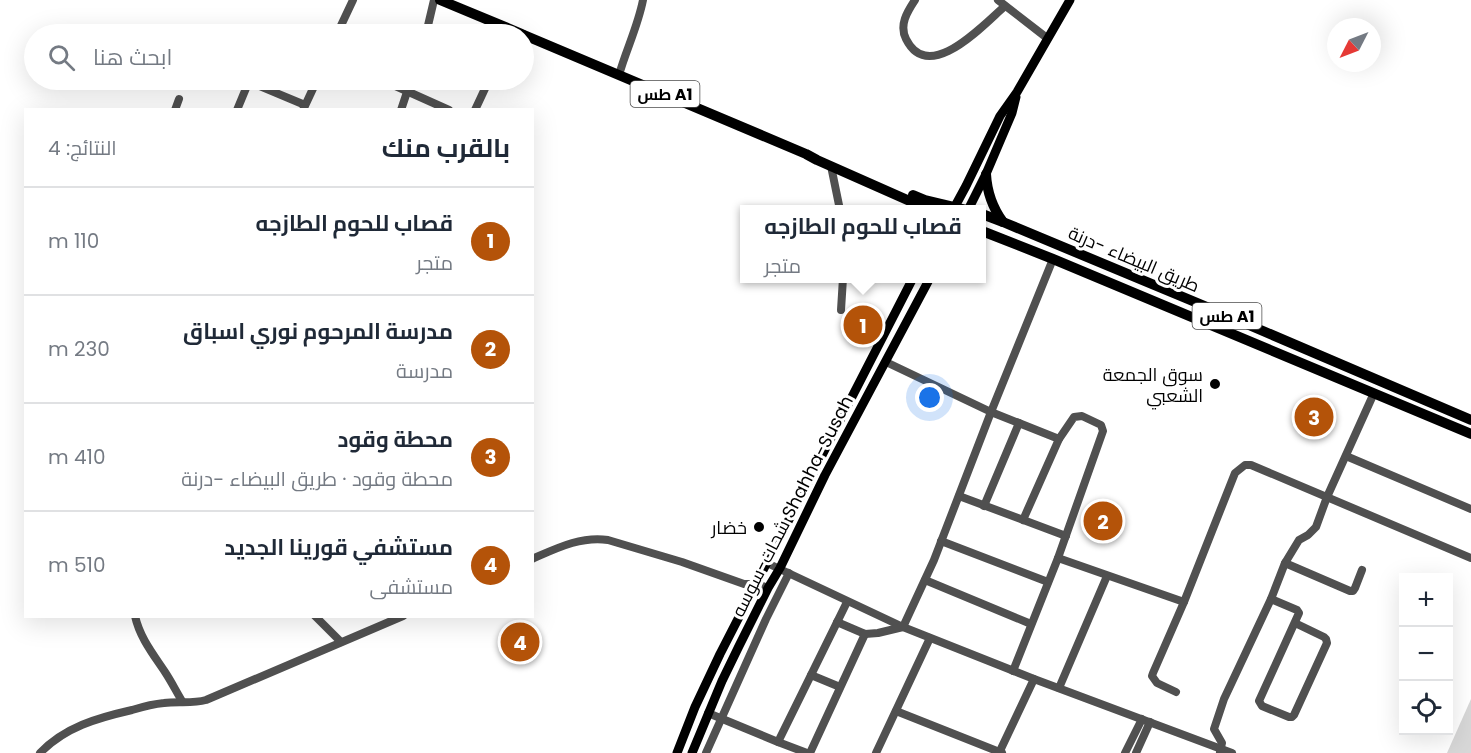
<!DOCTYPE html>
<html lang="ar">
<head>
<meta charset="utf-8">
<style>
	body { margin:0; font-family:Poppins,Cairo,sans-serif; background:#f6f6f7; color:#1f2937; direction:rtl }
	.controls { position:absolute; right:18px; bottom:18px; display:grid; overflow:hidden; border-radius:0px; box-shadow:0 6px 24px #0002 }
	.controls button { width:54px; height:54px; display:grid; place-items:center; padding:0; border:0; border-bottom:2px solid #e0e1e3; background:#fff; color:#1f2937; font:30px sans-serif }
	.compass { position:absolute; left:1327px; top:18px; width:54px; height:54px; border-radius:50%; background:#fff; box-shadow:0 6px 24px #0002; rotate:228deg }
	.you { position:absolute; left:930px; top:398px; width:21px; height:21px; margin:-15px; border:4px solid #fff; border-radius:50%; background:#1a73e8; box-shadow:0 0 0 9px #1a73e833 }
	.badge { display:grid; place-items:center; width:39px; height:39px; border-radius:50%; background:#b45309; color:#fff; font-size:20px; font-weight:700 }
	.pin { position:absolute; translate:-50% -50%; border:3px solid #fff; box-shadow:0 2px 6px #0006 }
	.popup { position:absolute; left:740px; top:205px; width:246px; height:78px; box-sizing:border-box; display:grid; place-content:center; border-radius:0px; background:#fff; filter:drop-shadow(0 2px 4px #0005); font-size:20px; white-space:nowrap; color:#747a83 }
	.popup b { font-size:22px; color:#1f2937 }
	.popup::after { content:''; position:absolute; left:50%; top:100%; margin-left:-12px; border:12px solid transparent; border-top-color:#fff }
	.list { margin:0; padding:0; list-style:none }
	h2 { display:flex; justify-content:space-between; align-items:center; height:78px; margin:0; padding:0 24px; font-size:26px }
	h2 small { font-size:20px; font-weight:400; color:#747a83 }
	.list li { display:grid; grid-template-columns:39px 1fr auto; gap:18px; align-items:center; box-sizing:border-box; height:108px; padding:0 24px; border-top:2px solid #e0e1e3 }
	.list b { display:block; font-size:22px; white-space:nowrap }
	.list p { margin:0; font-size:20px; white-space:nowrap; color:#747a83 }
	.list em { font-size:20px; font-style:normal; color:#747a83 }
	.icon { flex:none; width:33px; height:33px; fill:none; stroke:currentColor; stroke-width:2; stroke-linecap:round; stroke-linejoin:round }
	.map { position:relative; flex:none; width:1471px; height:753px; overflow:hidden; direction:ltr }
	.search { position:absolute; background:#fff; box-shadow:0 6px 24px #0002; left:24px; top:24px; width:510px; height:66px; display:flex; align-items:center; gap:15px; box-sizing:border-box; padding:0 21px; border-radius:33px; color:#747a83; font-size:22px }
	.panel { position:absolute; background:#fff; box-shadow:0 6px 24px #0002; left:24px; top:108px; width:510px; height:510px; border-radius:0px; direction:rtl }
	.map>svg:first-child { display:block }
</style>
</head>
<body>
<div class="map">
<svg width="1471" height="753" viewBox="0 0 1471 753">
	<rect width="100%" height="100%" fill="#fff"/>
	<polygon fill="#d7d7d7" points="1471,699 1471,753 1447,753"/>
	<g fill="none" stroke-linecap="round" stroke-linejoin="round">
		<g stroke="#505050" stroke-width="8">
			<path d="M915,0C907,12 899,25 906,39C929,85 983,25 1005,6"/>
			<polyline points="998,0 1047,38"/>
			<polyline points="337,34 353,0"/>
			<polyline points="426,34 434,0"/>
			<path d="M619,75C626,50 638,26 643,0"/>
			<polyline points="245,80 305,105"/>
			<polyline points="382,80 449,110"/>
			<polyline points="175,110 179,99"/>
			<polyline points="237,110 249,81"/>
			<polyline points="303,110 317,80"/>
			<polyline points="401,110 411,80"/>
			<polyline points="475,110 489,80"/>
			<polyline points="831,166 840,210"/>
			<polyline points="841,310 843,278"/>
			<polyline points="886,362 991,412 1059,439"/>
			<polyline points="1346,456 1471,509"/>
			<polyline points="959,496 1066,536"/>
			<polyline points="984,506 1019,423"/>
			<polyline points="941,541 1048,582"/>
			<polyline points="1058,558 1184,602"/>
			<path d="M532,559C557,548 581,536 608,540L682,562L744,584H757L768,588"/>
			<polyline points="767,563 903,627 1034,679 1232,753"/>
			<polyline points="1285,563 1350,591 1353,591 1355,588 1362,570"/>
			<polyline points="925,580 1031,624"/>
			<polyline points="1271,599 1297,610 1299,613 1259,701 1262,706 1289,717 1292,717 1294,715 1327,643 1326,639 1324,637 1295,623"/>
			<path d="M135,616C140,638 153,654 165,672C171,681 176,691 182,701"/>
			<polyline points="315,616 341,642"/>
			<polyline points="837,622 865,634 878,633 903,627 934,560 991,412 1053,259"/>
			<polyline points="1013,671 1058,558 1103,431 1101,425 1082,416 1074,417 1059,439 1023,520"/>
			<polyline points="811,675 840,687"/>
			<polyline points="1059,688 1107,576"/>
			<polyline points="1176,692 1157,683 1152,676 1153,673 1184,602 1235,473 1245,465 1251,465 1471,558"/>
			<polyline points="896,711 1002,753"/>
			<polyline points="708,713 778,742 807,753"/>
			<polyline points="778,742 847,602"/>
			<polyline points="1220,752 1222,743 1214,729 1224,699 1271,599 1285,563 1299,540 1308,535 1316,527 1327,497 1374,393"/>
			<path d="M40,753C65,727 97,718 132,710C142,707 153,704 164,703C178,701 192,704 206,700L403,616"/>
			<polyline points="706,753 766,619 789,573"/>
			<polyline points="810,753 865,634"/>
			<polyline points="876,753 930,638"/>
			<polyline points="999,753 1034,679"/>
			<polyline points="1125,753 1142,719"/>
			<polyline points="1136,753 1150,722"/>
		</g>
		<g stroke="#000" stroke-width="9">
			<polyline points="953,210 966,186 1000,116 1017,92 1070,0"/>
			<polyline points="968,210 986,174 1012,113 1016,97"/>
			<polyline points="677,753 695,707 720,654 913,278"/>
			<polyline points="692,753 722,681 739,646 768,588 780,568 825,475 930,278"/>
		</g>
		<g stroke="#000" stroke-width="10">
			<polyline points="440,0 522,34"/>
			<polyline points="524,35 806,154 817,160 930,210"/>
			<path d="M986,174C987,192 992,207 1003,222"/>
			<polyline points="913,195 925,200 967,210"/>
			<polyline points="982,214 1003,222 1207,307 1471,420"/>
			<polyline points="982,231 1053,259 1471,434"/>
		</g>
	</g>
	<g fill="#000" stroke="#fff" stroke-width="2">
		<circle cx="1215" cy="384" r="6"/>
		<circle cx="759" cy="527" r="6"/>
	</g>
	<g text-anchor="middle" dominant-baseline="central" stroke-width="6" stroke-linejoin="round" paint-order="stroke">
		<g fill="#fff" stroke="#4c4c4c" stroke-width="1.5">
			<rect x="630.5" y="81" width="69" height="26" rx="4.5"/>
			<rect x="1192.5" y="303" width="69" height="26" rx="4.5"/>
		</g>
		<g font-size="16" font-weight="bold" fill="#000">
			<text x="665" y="94">طس A1</text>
			<text x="1227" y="316">طس A1</text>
		</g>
		<g font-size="18" fill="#000" stroke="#fff">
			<text transform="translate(1134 259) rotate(23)">طريق البيضاء -درنة</text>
			<text transform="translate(792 506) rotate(-63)">شحات-سوسه Shahha-Susah</text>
		</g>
		<g font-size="18" fill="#000" stroke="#fff" text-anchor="end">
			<text x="1203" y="374">سوق الجمعة<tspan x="1203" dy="21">الشعبي</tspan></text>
			<text x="747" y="527">خضار</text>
		</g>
	</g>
</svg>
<div class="controls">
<button>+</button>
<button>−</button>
<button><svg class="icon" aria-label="locate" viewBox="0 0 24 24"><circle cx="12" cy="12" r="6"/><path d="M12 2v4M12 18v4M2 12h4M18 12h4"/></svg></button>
</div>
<svg class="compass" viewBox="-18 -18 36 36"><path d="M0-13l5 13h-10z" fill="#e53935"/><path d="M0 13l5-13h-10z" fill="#747a83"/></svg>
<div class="you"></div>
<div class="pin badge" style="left:863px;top:325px">1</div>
<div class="popup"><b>قصاب للحوم الطازجه</b>متجر</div>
<div class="pin badge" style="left:1103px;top:521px">2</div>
<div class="pin badge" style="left:1314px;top:417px">3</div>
<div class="pin badge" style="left:520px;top:642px">4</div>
<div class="search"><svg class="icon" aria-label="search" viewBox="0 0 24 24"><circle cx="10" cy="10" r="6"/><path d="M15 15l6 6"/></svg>ابحث هنا</div>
<section class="panel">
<h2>بالقرب منك<small>النتائج: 4</small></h2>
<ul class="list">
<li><span class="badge">1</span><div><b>قصاب للحوم الطازجه</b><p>متجر</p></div><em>110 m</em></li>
<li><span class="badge">2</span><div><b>مدرسة المرحوم نوري اسباق</b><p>مدرسة</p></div><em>230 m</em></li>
<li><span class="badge">3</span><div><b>محطة وقود</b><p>محطة وقود · طريق البيضاء -درنة</p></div><em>410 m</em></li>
<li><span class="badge">4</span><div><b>مستشفي قورينا الجديد</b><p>مستشفى</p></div><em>510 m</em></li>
</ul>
</section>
</div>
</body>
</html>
